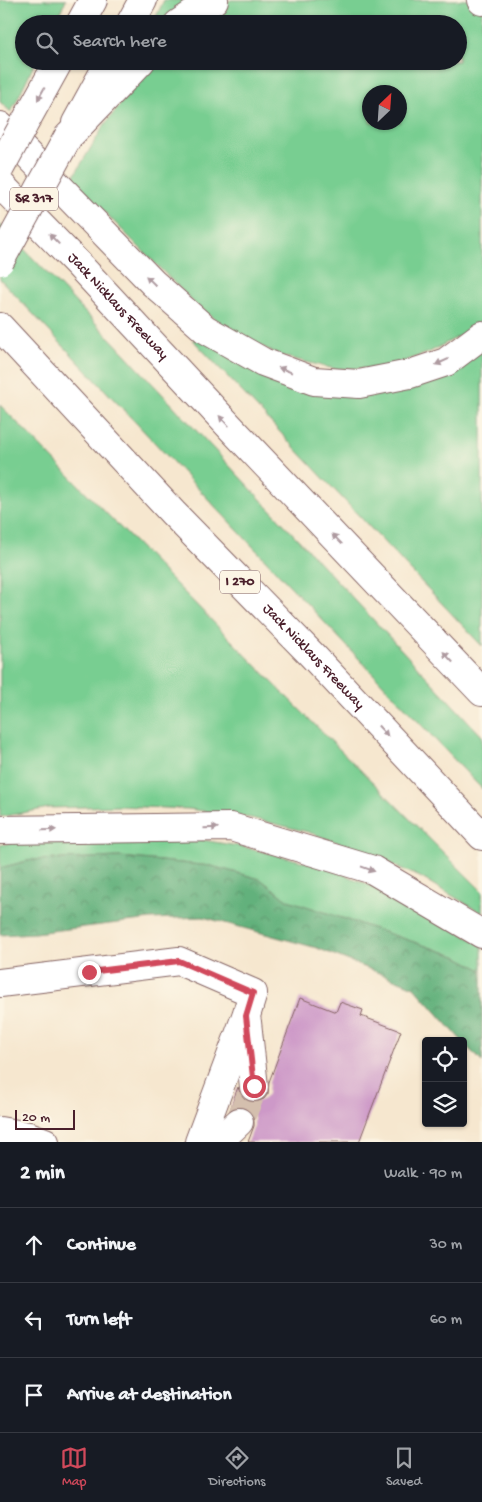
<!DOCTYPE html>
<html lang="en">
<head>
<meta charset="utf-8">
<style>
	body { margin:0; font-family:"Gochi Hand",sans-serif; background:#242831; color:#f1f3f6 }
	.controls { position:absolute; right:15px; bottom:15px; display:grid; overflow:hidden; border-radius:5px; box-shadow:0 1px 4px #0004 }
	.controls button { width:45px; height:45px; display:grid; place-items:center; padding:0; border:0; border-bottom:1px solid #363941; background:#171b24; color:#f1f3f6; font:25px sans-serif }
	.compass { position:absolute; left:362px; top:85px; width:45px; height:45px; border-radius:50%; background:#171b24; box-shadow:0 1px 4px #0004; rotate:25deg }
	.scale { position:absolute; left:15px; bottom:12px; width:60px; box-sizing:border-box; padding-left:5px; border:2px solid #4a1f2b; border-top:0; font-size:14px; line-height:18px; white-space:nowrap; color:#4a1f2b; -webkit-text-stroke:4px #fcf5e5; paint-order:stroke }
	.stop { position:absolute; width:15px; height:15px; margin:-11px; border:4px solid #d1495b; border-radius:50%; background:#fff }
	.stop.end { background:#d1495b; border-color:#fff; box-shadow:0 1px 5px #0008 }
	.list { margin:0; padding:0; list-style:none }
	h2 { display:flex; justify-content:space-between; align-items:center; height:65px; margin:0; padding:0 20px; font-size:21px }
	h2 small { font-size:16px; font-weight:400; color:#9ea1a6 }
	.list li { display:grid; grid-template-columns:32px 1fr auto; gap:15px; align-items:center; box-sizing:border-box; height:75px; padding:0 20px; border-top:1px solid #363941 }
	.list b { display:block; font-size:19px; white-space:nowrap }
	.list em { font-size:16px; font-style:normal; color:#9ea1a6 }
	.icon { flex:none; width:28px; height:28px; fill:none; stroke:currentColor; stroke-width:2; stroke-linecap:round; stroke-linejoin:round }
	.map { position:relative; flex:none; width:482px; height:1142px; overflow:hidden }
	.search { position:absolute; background:#171b24; box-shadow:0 1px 4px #0004; left:15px; right:15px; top:15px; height:55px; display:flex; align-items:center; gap:12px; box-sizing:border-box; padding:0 18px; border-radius:28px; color:#9ea1a6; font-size:19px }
	.sheet { height:290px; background:#171b24 }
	nav { display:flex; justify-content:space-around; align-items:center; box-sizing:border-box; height:70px; border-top:1px solid #363941; background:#171b24; font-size:14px; color:#9ea1a6 }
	nav a { display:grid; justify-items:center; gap:2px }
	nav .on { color:#d1495b }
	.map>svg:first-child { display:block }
</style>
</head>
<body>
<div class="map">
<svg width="482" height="1142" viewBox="0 0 482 1142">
	<defs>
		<pattern id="forest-crowns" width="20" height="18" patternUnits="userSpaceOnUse" patternTransform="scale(1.25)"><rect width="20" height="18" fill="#62b17b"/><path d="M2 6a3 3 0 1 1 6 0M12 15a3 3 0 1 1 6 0" fill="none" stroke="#538f65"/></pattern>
	</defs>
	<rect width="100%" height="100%" fill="#fcf5e5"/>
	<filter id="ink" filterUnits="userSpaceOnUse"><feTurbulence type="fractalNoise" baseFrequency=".02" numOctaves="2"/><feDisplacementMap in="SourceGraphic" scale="10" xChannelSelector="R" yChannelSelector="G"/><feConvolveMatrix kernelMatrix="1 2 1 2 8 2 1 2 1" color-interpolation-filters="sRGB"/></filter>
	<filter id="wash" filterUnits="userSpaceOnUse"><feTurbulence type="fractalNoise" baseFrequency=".0096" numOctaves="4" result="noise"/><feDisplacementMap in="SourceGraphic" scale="20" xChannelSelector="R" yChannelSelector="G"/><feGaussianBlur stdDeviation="1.12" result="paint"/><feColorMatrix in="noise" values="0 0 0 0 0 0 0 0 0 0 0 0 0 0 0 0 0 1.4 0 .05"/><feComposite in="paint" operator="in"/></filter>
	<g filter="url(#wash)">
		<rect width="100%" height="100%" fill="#f6e7cf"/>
		<g fill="#78ce91" stroke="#61765e" fill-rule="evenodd">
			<polygon points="0,0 66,0 54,24 24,24 24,61 36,61 11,112 0,102"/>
			<polygon points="164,0 187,0 161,22 155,19"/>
			<path d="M231,0H469L482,10V321L476,327L428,353L384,368L335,369L281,356L231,331L198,307L72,179L105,124L154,61H458V24H194ZM370,92H400V122H370Z"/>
			<polygon points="0,224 108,336 482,736 482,789 0,279"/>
			<polygon points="199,334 295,383 482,348 482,646 193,340"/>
			<polygon points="0,405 284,694 482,891 482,913 420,877 362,851 308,832 251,818 189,809 119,806 49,808 0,817"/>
			<polygon points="191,838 244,847 326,867 394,895 482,945 482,970 456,956 288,900 260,879 211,866 121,857 31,860 0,868 0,845 21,841"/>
		</g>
		<polygon fill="url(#forest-crowns)" stroke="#566853" points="121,857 211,866 260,879 288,900 456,956 482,970 482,1062 463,1043 463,1041 462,1041 414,987 317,948 203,917 151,919 35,933 0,935 0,868 31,860"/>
		<g id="blocks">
			<polygon fill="#cd99c8" points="300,998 336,1012 340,1002 363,1010 361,1016 401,1031 359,1142 248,1142 254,1126 254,1118 251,1112 243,1107 236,1107 230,1110 238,1087 241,1096 248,1101 256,1102 264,1099 268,1094 269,1082"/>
		</g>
	</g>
	<g filter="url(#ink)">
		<use href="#blocks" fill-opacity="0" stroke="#866564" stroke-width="1"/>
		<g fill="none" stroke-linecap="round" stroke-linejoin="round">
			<polyline stroke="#d4bfae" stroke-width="28" stroke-dasharray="28 14" stroke-linecap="butt" points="239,1122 254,1087"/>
			<g stroke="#866564" stroke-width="30">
				<g id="minor">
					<polyline points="0,983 179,961 253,993 246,1016 199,1142"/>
					<polyline points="247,1022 254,1087"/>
					<polyline points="0,1131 29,1136 45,1142"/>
					<polyline points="218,1142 239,1122"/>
				</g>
			</g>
			<g stroke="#866564" stroke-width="30">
				<g id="major">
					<polyline points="80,24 93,0"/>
					<polyline points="130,24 143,0"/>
					<polyline points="76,123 110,61"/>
					<polyline points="23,126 59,61"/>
				</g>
			</g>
			<g stroke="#866564" stroke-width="30">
				<g id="highway">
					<polyline points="481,0 482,1"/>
					<polyline points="178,24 214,0"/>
					<polyline points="0,126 153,283 205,329 263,362 314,381 359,384 410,374 446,362 482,335"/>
					<polyline points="68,137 141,61"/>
					<path id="s1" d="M0,184L78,264L232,429L482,692"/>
					<path id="s2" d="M0,327L173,513L311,654L482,836"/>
					<polyline points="0,830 231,827 373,870 482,934"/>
				</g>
			</g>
			<use href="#minor" stroke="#fff" stroke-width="28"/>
			<use href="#major" stroke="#fff" stroke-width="28"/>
			<use href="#highway" stroke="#fff" stroke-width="28"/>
			<g stroke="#866564" stroke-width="30" stroke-linecap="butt">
				<g id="major-bridge">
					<polyline points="0,168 23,126"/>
					<polyline points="0,261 68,137"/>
				</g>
			</g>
			<use href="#major-bridge" stroke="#fff" stroke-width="28"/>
		</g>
		<defs><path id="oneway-solid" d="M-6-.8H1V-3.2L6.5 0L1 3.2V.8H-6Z" transform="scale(1.25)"/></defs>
		<g fill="#ae9aa0">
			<use href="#oneway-solid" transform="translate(41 94) rotate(119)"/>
			<use href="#oneway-solid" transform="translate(54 239) rotate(-134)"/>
			<use href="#oneway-solid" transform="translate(151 281) rotate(-136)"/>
			<use href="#oneway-solid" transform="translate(442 362) rotate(156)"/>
			<use href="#oneway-solid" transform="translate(285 370) rotate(-159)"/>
			<use href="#oneway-solid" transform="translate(224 421) rotate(-133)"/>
			<use href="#oneway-solid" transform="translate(337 539) rotate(-134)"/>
			<use href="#oneway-solid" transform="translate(448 657) rotate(-133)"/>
			<use href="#oneway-solid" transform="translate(383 731) rotate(47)"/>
			<use href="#oneway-solid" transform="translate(211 828) rotate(-1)"/>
			<use href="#oneway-solid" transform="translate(49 830) rotate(-1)"/>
			<use href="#oneway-solid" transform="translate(368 869) rotate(20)"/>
		</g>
	</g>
	<g fill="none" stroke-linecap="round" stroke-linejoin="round" filter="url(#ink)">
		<polyline stroke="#d1495b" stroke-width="6" points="89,972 179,961 253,993 246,1016 254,1086"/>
	</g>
	<g text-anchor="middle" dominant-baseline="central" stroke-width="4.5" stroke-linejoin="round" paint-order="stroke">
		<g fill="#fcf5e5" stroke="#7f5f63" stroke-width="1">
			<rect x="10" y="187.5" width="48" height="23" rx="4"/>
			<rect x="220" y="570.5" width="40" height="23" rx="4"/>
		</g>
		<g font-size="14" font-weight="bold" fill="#4a1f2b">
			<text x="34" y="199">SR 317</text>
			<text x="240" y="582">I 270</text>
		</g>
		<g font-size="15" fill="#4a1f2b" stroke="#fcf5e5">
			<text stroke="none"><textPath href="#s1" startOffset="170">Jack Nicklaus Freeway</textPath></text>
			<text stroke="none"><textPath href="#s2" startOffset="455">Jack Nicklaus Freeway</textPath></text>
		</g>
	</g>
</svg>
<div class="controls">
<button><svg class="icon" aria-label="locate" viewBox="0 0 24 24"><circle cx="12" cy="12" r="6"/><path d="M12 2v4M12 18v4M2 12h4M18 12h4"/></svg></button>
<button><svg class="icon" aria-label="layers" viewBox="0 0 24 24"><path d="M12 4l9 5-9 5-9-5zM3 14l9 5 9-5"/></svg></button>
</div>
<svg class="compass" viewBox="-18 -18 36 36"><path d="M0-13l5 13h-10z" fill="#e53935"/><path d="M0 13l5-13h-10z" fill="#9ea1a6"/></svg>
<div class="scale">20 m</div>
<div class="stop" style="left:254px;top:1086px"></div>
<div class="stop end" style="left:89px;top:972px"></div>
<div class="search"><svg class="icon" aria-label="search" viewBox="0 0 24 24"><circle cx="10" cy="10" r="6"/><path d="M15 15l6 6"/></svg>Search here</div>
</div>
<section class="sheet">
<h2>2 min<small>Walk · 90 m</small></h2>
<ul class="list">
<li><svg class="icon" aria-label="ahead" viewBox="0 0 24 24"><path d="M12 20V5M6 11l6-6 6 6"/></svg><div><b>Continue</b></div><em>30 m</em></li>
<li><svg class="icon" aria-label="left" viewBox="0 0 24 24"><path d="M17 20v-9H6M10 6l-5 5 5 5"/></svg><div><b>Turn left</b></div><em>60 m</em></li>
<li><svg class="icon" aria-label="arrive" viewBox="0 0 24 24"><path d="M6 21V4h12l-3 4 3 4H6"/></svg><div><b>Arrive at destination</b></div></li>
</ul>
</section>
<nav>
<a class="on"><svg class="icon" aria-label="map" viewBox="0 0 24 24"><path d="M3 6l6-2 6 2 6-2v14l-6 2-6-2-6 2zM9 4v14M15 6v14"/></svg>Map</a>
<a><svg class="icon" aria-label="directions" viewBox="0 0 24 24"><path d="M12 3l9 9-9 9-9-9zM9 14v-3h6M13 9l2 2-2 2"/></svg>Directions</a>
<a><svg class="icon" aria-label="saved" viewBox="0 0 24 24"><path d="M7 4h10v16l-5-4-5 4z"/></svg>Saved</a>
</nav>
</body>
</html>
